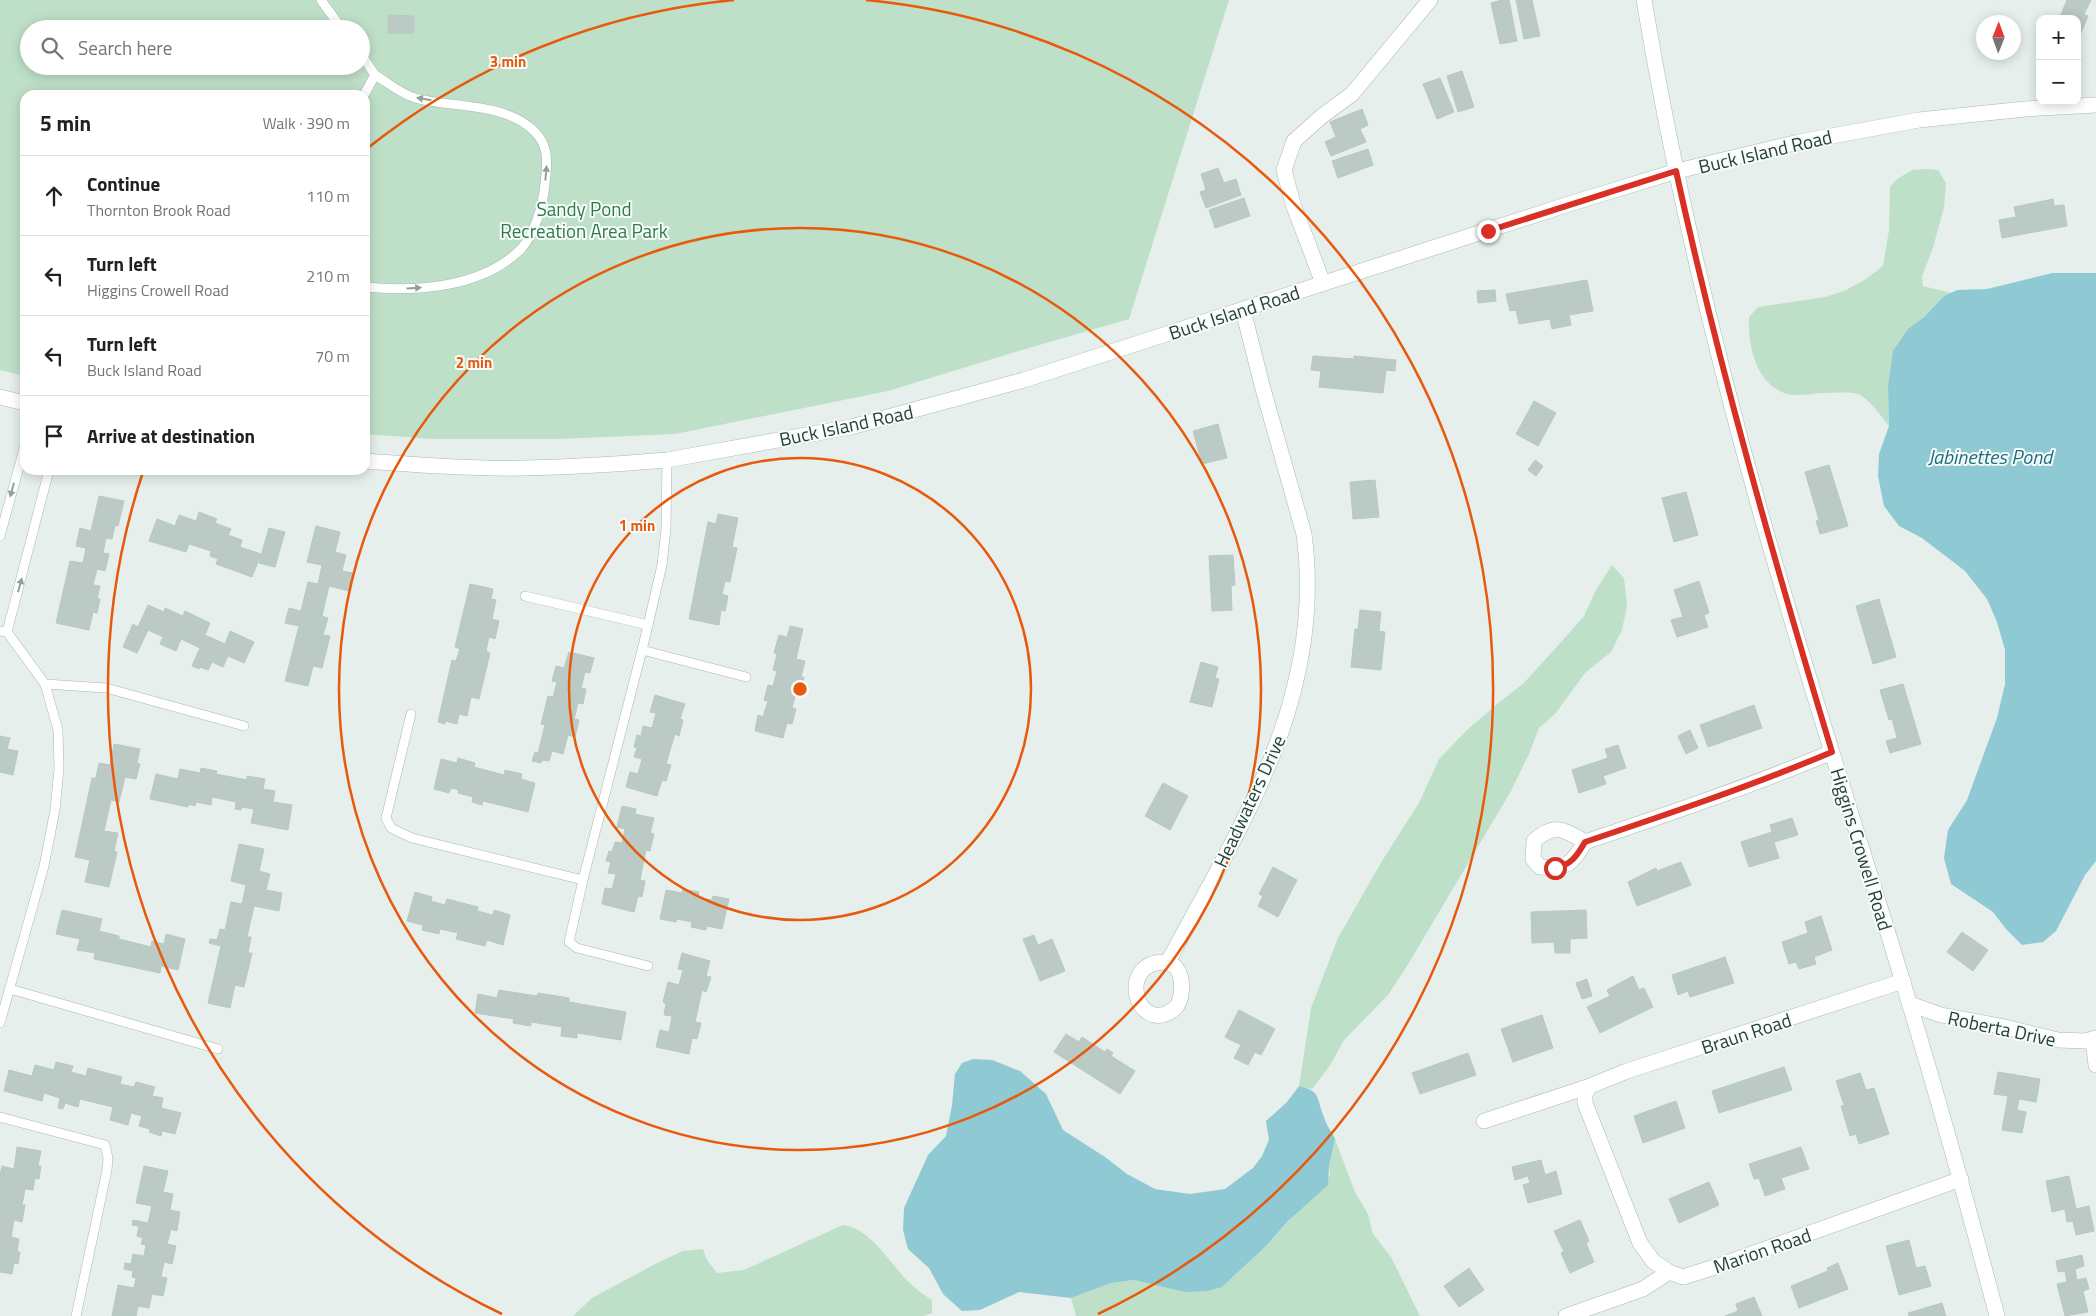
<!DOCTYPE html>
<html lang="en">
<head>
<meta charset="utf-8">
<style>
	body { margin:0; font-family:"Titillium Web",sans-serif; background:#f6f6f6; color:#202124 }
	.controls { position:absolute; right:15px; top:15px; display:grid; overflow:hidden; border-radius:10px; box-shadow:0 2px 12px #0003 }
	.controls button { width:45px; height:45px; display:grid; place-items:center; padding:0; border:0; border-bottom:1px solid #e0e0e0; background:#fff; color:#202124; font:25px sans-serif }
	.compass { position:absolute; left:1976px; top:15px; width:45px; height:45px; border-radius:50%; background:#fff; box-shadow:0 2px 12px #0003; rotate:1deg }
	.stop { position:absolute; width:15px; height:15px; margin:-11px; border:4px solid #d93025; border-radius:50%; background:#fff }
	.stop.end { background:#d93025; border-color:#fff; box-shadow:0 1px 5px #0008 }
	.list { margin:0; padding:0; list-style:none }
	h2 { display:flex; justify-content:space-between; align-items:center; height:65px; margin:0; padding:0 20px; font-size:21px }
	h2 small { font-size:16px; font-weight:400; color:#757577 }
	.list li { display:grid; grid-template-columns:32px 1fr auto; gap:15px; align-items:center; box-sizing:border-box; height:80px; padding:0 20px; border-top:1px solid #e0e0e0 }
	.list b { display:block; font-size:19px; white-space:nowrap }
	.list p { margin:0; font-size:16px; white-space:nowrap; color:#757577 }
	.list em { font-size:16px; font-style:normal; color:#757577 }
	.icon { flex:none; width:28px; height:28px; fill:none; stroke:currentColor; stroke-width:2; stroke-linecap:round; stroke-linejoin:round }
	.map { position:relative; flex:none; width:2096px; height:1316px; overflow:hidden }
	.search { position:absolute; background:#fff; box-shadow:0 2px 12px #0003; left:20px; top:20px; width:350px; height:55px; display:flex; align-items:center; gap:12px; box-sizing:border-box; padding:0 18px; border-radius:28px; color:#757577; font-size:19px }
	.panel { position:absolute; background:#fff; box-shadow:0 2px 12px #0003; left:20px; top:90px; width:350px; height:385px; border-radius:15px }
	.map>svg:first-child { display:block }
</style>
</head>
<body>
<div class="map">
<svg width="2096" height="1316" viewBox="0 0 2096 1316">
	<rect width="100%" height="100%" fill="#e6efeb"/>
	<g fill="#bfe0c8" fill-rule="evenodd">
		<path d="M0,0H1229L1129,319L1012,353L888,391L675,434L558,439H432L365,434V95H25V376L0,370ZM29,29H361V66H29Z"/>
		<path d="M1927,169L1938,170L1946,183L1944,207L1933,248L1922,276L1923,286L1951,293L1944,296L1924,317L1908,329L1888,386L1889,426C1881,416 1871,401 1860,395C1851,391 1835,393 1825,393C1814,393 1798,397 1787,394C1755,384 1748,345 1749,317L1758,307L1826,297L1846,290L1866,279L1883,266L1889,230L1890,187L1897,179L1912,170Z"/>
		<polygon points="1612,565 1624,578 1627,606 1622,630 1611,652 1585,673 1555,714 1539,728 1529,754 1511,791 1407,966 1388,995 1344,1040 1329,1067 1312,1089 1299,1086 1311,1008 1338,938 1382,861 1419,803 1439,759 1468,729 1502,700 1524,683 1562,641 1584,616 1596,590"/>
		<polygon points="1335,1139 1355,1192 1368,1214 1373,1234 1391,1257 1420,1316 1076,1316 1071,1298 1111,1283 1134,1280 1153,1284 1222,1287 1266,1246 1330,1175 1329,1166"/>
		<path d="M843,1225C872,1228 893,1269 913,1286C919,1292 926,1296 932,1300V1313L924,1316H573L592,1298L657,1263L683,1251L703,1249L707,1260L717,1273L744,1270Z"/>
	</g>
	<g fill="#8ec9d4">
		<polygon points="2052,273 2096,273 2096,861 2085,875 2056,931 2043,942 2022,945 2006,929 1993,912 1951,884 1944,858 1948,830 1967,800 1997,718 2005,684 2005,650 1997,622 1987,599 1965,571 1922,538 1899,526 1884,506 1878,476 1879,454 1889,426 1888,386 1893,351 1908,329 1924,317 1944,296 1957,290 1987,289"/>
		<path d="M973,1059L992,1060L1020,1071L1046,1094L1063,1130L1105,1157L1127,1174L1155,1189L1190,1194L1225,1189L1253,1168L1262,1156L1269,1140L1266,1121L1287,1102L1299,1086C1322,1091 1316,1099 1324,1117C1326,1125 1332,1132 1335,1139L1329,1166L1328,1185L1289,1220L1266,1246L1222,1287L1207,1291L1185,1292L1134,1280L1111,1283L1071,1298L1019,1292L980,1310L962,1311L943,1294L929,1268L908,1249L903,1230L904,1208L928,1155L946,1136L952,1105L955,1074L962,1063Z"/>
	</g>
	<g fill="#bbcac4" stroke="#b8c9c2">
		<polygon points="1502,0 1509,0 1517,41 1500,44 1491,3"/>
		<polygon points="1516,0 1532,0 1540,36 1524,39"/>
		<polygon points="2067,0 2091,0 2084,14 2088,16 2081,33 2077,32 2077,19 2059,19"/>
		<polygon points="388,15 414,16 414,33 388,33"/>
		<polygon points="1462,71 1474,107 1458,112 1447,76"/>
		<polygon points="1440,78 1454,112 1437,119 1423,84"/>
		<polygon points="1362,109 1368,125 1360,129 1366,142 1331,156 1325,142 1336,137 1330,122"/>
		<polygon points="1368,149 1373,165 1338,178 1332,161"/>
		<polygon points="1218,168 1224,183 1236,179 1241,195 1206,208 1200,192 1206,190 1201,174"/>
		<polygon points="1244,198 1250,216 1215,228 1209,210"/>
		<polygon points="2053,199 2054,206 2064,205 2067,226 2002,238 1999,220 2016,217 2014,207"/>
		<polygon points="1587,280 1593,311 1569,315 1571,325 1552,329 1550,319 1519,324 1516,310 1510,311 1506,294"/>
		<polygon points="1495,290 1496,301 1478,303 1477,291"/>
		<polygon points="1313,356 1354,359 1354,356 1396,360 1395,371 1386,370 1383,393 1319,387 1321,371 1311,370"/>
		<polygon points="1534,401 1556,413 1538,446 1516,434"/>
		<polygon points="1218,424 1227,458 1202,464 1193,431"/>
		<polygon points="1535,460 1543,466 1536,476 1528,470"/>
		<polygon points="1829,465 1848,526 1820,534 1816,521 1819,520 1805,472"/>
		<polygon points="1375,480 1379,517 1353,519 1350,482"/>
		<polygon points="1686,492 1698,535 1674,542 1662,498"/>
		<polygon points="99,496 124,501 118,526 115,525 112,539 106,538 103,553 109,554 105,571 97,569 93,585 100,586 97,599 100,599 97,613 93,612 89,630 56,623 70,561 83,563 86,548 76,546 80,528 91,531"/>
		<polygon points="199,512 217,519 215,523 231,529 228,535 242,540 240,547 261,554 252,577 216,564 218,559 210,556 211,551 189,544 186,552 149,541 157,519 175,526 179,515 196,521"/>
		<polygon points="718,514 738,518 732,547 737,548 730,582 725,581 722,594 728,596 725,611 721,610 719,625 689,619 708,522 716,524"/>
		<polygon points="316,526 340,532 335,552 346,555 342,571 353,573 349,591 329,586 322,616 328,618 323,635 330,636 322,668 313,666 308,686 285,681 299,626 285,623 289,608 301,611 308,582 318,584 322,565 307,562"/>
		<polygon points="269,528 285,532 275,567 259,563"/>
		<polygon points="1233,555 1235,585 1231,586 1232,610 1212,611 1209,556"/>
		<polygon points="1699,581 1709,613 1704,615 1708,627 1677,637 1671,620 1683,617 1674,590"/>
		<polygon points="470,584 493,589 491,599 496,600 492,619 499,621 495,639 489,637 486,651 490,653 479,699 471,697 467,716 459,714 457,724 445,721 445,724 438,722 452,660 456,661 460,649 455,647"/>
		<polygon points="1879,599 1896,657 1873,664 1856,606"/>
		<polygon points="148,605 164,612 165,608 183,616 185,611 210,623 205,635 225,644 230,631 254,642 244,663 228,656 223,667 212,662 208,670 200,667 199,669 192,666 200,648 181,639 176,651 160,644 163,637 148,630 137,653 123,647 133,624 138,627"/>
		<polygon points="1360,610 1381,612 1379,631 1385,632 1381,670 1351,667 1355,629 1358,629"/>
		<polygon points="790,626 803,629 796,659 805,661 801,677 804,677 800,694 796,693 792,708 796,709 792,724 787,723 783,738 755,731 758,715 763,717 768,701 764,700 768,685 773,686 777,671 773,670 777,654 774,653 779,635 787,637"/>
		<polygon points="569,652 594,658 590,673 585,672 581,688 586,689 583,704 578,703 574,719 579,720 575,737 568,735 563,754 552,751 549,761 542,760 541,763 532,761 535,752 538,753 545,725 541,724 548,696 553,697 557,682 552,681 556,666 564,668"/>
		<polygon points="1201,662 1218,667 1215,678 1219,679 1212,707 1190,702"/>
		<polygon points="1903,684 1921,744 1890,753 1886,741 1897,738 1892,719 1889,720 1880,690"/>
		<polygon points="655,695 685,704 680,719 683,720 679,736 675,734 666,764 671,765 666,781 662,780 657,796 626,787 630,772 638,774 642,759 634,757 637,748 634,747 637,735 641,736 643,726 652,728 656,713 650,712"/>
		<polygon points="1754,705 1762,728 1708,747 1700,725"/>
		<polygon points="1690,730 1698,748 1686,754 1678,736"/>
		<polygon points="0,736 10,738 7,749 18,751 13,775 0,772"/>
		<polygon points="114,744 140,749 137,763 140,764 136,779 125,777 119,802 111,800 104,831 118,833 114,851 117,852 109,887 85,882 90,860 75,857 92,778 96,778 99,763 110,765"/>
		<polygon points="1618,745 1626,768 1603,776 1606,784 1579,793 1572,770 1608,758 1605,749"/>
		<polygon points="458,758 475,763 474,767 504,775 505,770 522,774 521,779 535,783 528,812 483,801 482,805 472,802 473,797 458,793 459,790 451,788 449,793 434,789 441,759 457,763"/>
		<polygon points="201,768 217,771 216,774 247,780 247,776 265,779 263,789 275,791 273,802 292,805 288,830 251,823 254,809 242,807 241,810 235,809 236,802 212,797 211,805 196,802 195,806 189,804 188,807 150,799 156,774 178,779 180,769 200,773"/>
		<polygon points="1163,783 1188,796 1170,830 1145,816"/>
		<polygon points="622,806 636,809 635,814 654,818 650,833 654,834 650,851 646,850 640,880 645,881 642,897 638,896 634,912 602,904 605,888 612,889 616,874 608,873 611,862 606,861 609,851 612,852 615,842 622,843 625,829 617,827"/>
		<polygon points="1792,818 1798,835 1774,842 1779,858 1749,867 1741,842 1772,832 1770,825"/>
		<polygon points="239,844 264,849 259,871 270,874 266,890 282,893 279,911 254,906 247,937 251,937 248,953 252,953 244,987 235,985 230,1008 208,1003 221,946 209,943 210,939 217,940 220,929 225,930 231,902 242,904 246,885 231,881"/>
		<polygon points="1681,862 1691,885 1637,906 1628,882 1656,868 1657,871"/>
		<polygon points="1273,867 1297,880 1278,917 1258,906 1263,896 1259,894"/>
		<polygon points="683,889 699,892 698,897 712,900 713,896 729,899 722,929 707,926 706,930 691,927 692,922 677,919 676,922 660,919 666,890 682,893"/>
		<polygon points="415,892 432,897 431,901 445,905 447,899 478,907 477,911 493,915 494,910 510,915 503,945 487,940 485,946 456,939 458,933 440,929 439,934 422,930 423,925 407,921"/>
		<polygon points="62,910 102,919 99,931 119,936 119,939 151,947 152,941 164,944 166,934 185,939 178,970 161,966 160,973 94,959 95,953 77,950 80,939 56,934"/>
		<polygon points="1586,910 1587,938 1570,939 1570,953 1555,953 1554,942 1532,943 1531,912"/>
		<polygon points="1821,916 1832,950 1814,957 1816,964 1799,969 1796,962 1789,964 1782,942 1808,933 1805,922"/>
		<polygon points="1962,932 1988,950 1973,971 1947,952"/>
		<polygon points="1034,935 1038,945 1052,939 1065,971 1040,981 1023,939"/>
		<polygon points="682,953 710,961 706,976 711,977 706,992 702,990 695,1022 701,1023 697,1039 692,1038 689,1054 656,1047 660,1030 669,1032 672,1016 664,1015 666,1004 663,1002 668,982 679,985 683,970 678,969"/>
		<polygon points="1725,957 1734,983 1690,997 1688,991 1678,995 1672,975"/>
		<polygon points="1633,976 1639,990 1644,988 1653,1007 1600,1033 1587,1007 1610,996 1607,990"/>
		<polygon points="1587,979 1592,996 1582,999 1576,983"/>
		<polygon points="499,990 537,996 538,993 569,998 569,1002 626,1012 621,1040 577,1033 577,1038 561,1036 562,1027 531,1022 531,1026 513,1023 514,1019 475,1013 478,994 497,998"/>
		<polygon points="1239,1010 1275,1029 1261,1055 1255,1052 1248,1065 1234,1058 1241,1045 1225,1037"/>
		<polygon points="1542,1015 1553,1048 1513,1062 1501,1029"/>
		<polygon points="1066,1034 1079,1042 1082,1037 1105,1052 1107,1049 1113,1053 1111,1056 1135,1071 1120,1094 1054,1052"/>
		<polygon points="1468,1053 1476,1075 1420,1094 1412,1073"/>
		<polygon points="56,1062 73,1066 71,1072 86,1076 88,1068 122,1077 120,1084 134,1087 136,1082 155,1087 152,1096 163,1098 161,1108 181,1113 175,1134 162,1131 161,1136 149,1132 150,1129 139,1126 142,1116 131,1113 128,1125 110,1120 113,1107 80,1099 78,1107 65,1103 63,1109 58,1108 60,1098 44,1093 42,1101 4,1091 9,1070 32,1076 35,1065 54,1070"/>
		<polygon points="1784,1067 1792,1090 1719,1113 1712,1091"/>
		<polygon points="1998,1072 2040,1079 2036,1102 2019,1099 2017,1110 2026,1112 2022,1133 2002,1130 2008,1096 1994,1094"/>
		<polygon points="1860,1073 1866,1090 1874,1088 1889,1134 1859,1144 1856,1134 1850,1136 1841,1106 1844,1105 1836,1081"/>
		<polygon points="1676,1101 1685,1128 1643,1143 1634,1116"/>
		<polygon points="17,1147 41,1151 38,1166 41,1166 39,1179 35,1178 33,1190 25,1189 22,1205 25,1205 22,1222 14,1220 11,1237 19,1239 17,1252 20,1252 18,1264 14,1263 12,1274 0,1272 0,1175 2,1166 14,1169"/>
		<polygon points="1801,1147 1809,1169 1781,1178 1785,1189 1765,1196 1759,1178 1754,1179 1749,1164"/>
		<polygon points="1541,1160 1545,1175 1556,1171 1562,1194 1528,1203 1523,1185 1530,1183 1528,1176 1515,1180 1512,1167"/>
		<polygon points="144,1166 168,1171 163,1192 173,1194 170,1210 180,1212 177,1231 171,1229 167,1244 176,1246 172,1264 164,1262 161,1277 167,1278 163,1296 152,1294 149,1308 138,1306 136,1316 112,1316 118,1285 134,1288 136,1278 132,1277 133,1271 124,1269 125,1263 131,1264 133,1254 144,1256 146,1245 141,1244 143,1238 137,1236 139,1226 132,1225 133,1220 148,1223 152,1206 136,1203"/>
		<polygon points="2069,1176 2076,1209 2089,1206 2094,1231 2076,1235 2073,1221 2067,1222 2065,1209 2052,1212 2046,1181"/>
		<polygon points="1709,1182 1719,1205 1679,1223 1669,1199"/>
		<polygon points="1580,1220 1589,1241 1586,1243 1594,1262 1570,1273 1561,1253 1564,1252 1554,1231"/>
		<polygon points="1909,1240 1916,1268 1925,1266 1931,1286 1899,1295 1886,1246"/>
		<polygon points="2082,1255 2084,1266 2075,1269 2077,1280 2086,1278 2089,1289 2083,1291 2088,1312 2065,1316 2057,1284 2067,1282 2065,1271 2058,1272 2056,1261"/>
		<polygon points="1838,1263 1848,1289 1799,1308 1791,1286 1828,1271 1827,1268"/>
		<polygon points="1469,1268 1484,1290 1459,1307 1444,1286"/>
		<polygon points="1754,1297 1762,1316 1725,1316 1738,1311 1736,1304"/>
		<polygon points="1942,1303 1946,1316 1909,1316 1908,1313"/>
	</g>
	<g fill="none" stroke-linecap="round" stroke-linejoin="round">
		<g stroke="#a8b8b2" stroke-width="10">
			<g id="lane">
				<polyline points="321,0 342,29"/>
				<polyline points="361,54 375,75"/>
				<path d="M364,95L375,75C387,82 401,94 415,98C451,108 505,102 534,131C550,146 547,164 545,184C543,204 535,235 520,250C481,288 415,292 365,287"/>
				<polyline points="0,536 25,445"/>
				<polyline points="525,596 648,625 642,650"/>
				<polyline points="648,625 662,565 666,529 667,460"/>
				<polyline points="0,631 7,632 45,684 106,688 244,726"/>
				<polyline points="7,632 49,470"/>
				<polyline points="411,714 386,818 391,828 412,838 583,880 642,650 746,677"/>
				<polyline points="583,880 569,942 577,948 648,966"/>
				<polyline points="10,989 218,1049"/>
				<polyline points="0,1023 44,866 55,810 59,769 58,730 45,684"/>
				<polyline points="0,1117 105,1145 108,1158 107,1170 76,1316"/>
			</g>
		</g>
		<g stroke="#a8b8b2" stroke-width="16">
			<g id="street">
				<polyline points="1323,283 1293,204 1284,170 1294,141 1322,116 1352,94 1430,0"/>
				<path d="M1585,842C1572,864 1567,869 1540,867L1533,859L1534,841C1553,823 1565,829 1585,842C1668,814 1751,786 1832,752"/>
				<path d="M1168,962C1171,964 1176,966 1177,969C1184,979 1183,1002 1174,1009C1137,1038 1114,959 1168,962C1241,825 1326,696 1304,534L1263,389L1243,310"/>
				<polyline points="1910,1004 1941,1015 2005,1027 2058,1040 2086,1041 2096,1038"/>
				<polyline points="2093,1039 2096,1065"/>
				<polyline points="1590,1086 1585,1094 1585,1103 1640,1243 1653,1261 1669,1272"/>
				<polyline points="1484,1121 1590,1086 1627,1071 1903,981"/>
				<polyline points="1566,1316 1643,1289 1669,1272 1683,1277 1718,1266 1961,1179"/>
			</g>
		</g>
		<g stroke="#a4bbb3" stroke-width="16">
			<g id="secondary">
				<path d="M1644,0C1677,198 1725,394 1782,587C1822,725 1867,862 1908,999C1940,1104 1969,1210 1997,1316"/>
				<polyline points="0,397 25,403"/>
				<path d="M365,461C418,465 472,469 525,468C573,467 620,464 667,460L851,427L1024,380L1569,204L1677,171L1799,142L1919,120L2025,109L2096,105"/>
			</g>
		</g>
		<use href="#lane" stroke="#fff" stroke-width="9"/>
		<use href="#street" stroke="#fff" stroke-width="15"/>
		<use href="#secondary" stroke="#fff" stroke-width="15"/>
	</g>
	<defs><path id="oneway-solid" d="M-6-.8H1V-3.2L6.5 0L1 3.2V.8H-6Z" transform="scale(1.25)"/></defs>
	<g fill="#92a09c">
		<use href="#oneway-solid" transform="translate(424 99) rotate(-170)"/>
		<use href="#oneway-solid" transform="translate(546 173) rotate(-85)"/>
		<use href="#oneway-solid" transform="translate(414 288) rotate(-3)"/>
		<use href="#oneway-solid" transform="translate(12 490) rotate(105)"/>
		<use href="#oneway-solid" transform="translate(20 585) rotate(-75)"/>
	</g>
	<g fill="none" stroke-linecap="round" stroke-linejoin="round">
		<path stroke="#d93025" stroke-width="6" d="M1488,231L1676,171C1719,367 1774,560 1832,752C1751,786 1668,814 1585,842C1577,856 1571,865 1555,868"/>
	</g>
	<g fill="none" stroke="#e8590c" stroke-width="2.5">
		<circle cx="800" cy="689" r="231"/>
		<circle cx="800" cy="689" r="461"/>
		<path d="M502 1314A692 692 0 0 1 142 475M369 147A692 692 0 0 1 734 0M866 0A692 692 0 0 1 1098 1314"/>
	</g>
	<g text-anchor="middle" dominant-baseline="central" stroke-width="4" stroke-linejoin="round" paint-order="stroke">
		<g font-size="19" fill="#24423a" stroke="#f7fbf9">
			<text transform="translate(1765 151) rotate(-13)">Buck Island Road</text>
			<text transform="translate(1234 312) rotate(-18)">Buck Island Road</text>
			<text transform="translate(846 425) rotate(-12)">Buck Island Road</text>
			<text transform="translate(1249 801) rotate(-65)">Headwaters Drive</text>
			<text transform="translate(1862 849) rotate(73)">Higgins Crowell Road</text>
			<text transform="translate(2002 1028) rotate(12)">Roberta Drive</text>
			<text transform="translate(1746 1033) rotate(-18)">Braun Road</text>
			<text transform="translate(1762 1250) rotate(-19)">Marion Road</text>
		</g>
		<g font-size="19" fill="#2d7a4b" stroke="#f7fbf9">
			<text x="584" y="208">Sandy Pond<tspan x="584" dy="22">Recreation Area Park</tspan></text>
		</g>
		<g font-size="20" font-style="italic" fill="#1c6f80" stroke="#f7fbf9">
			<text x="1990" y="456">Jabinettes Pond</text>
		</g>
	</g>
	<circle cx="800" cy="689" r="8" fill="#e8590c" stroke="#f7fbf9" stroke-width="2.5"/>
	<g font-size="15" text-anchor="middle" font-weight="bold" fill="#e8590c" stroke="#f7fbf9" stroke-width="4" stroke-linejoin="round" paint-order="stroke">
		<text x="508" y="67">3 min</text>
		<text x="474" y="368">2 min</text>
		<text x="637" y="531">1 min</text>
	</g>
</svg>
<div class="controls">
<button>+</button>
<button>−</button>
</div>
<svg class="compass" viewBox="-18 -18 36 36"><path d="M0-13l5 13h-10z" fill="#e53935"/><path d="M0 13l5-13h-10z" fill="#757577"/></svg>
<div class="stop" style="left:1555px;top:868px"></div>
<div class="stop end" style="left:1488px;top:231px"></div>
<div class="search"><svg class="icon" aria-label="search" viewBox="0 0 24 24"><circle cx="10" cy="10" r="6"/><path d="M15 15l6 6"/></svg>Search here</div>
<section class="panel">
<h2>5 min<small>Walk · 390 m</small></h2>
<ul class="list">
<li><svg class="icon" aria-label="ahead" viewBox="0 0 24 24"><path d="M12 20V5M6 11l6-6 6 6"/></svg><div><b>Continue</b><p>Thornton Brook Road</p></div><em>110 m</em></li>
<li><svg class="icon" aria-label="left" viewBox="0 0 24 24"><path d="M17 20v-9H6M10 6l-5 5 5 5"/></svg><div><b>Turn left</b><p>Higgins Crowell Road</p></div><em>210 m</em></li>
<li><svg class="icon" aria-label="left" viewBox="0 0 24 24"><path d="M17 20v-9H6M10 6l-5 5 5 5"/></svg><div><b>Turn left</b><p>Buck Island Road</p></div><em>70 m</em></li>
<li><svg class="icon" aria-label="arrive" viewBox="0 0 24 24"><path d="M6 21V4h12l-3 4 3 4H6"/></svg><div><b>Arrive at destination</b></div></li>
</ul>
</section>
</div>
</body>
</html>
